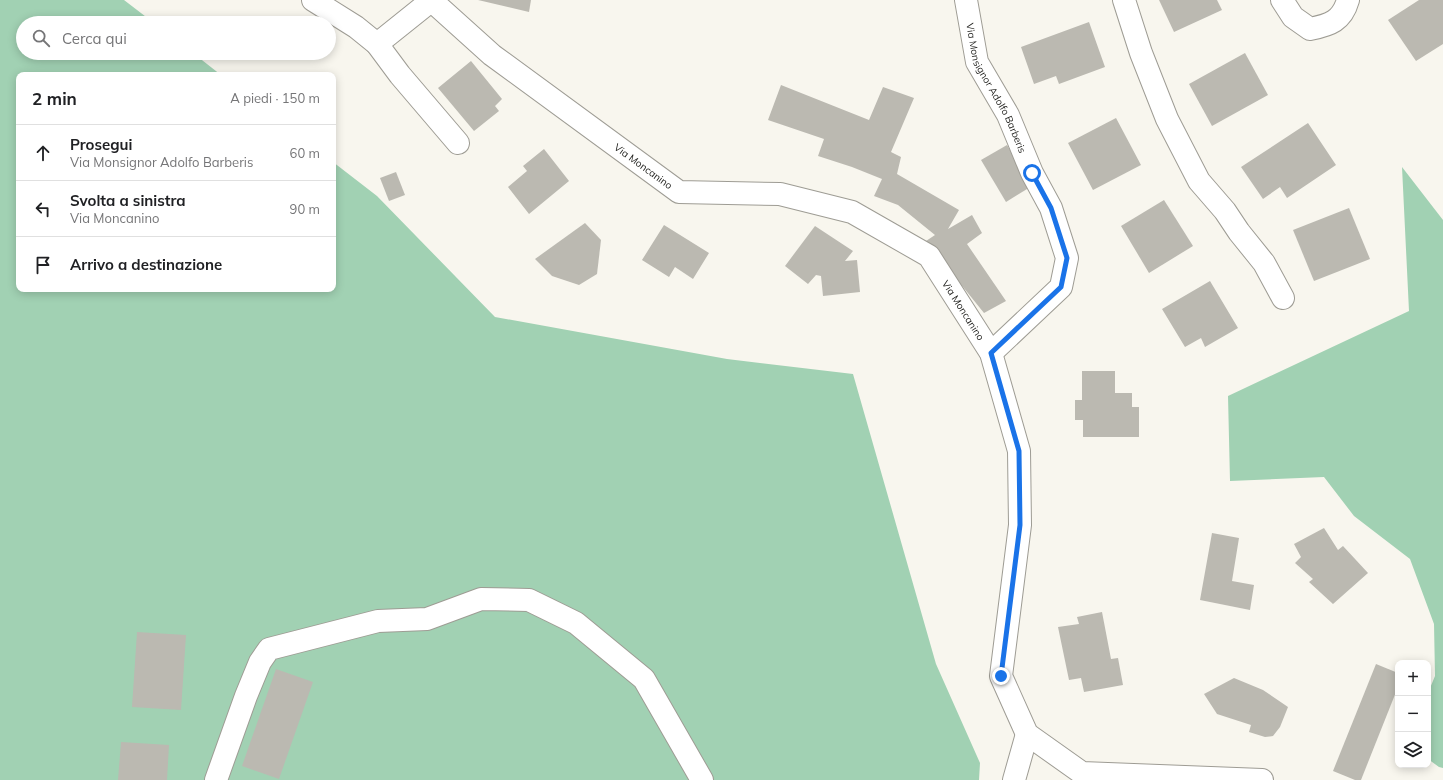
<!DOCTYPE html>
<html lang="it">
<head>
<meta charset="utf-8">
<style>
	body { margin:0; font-family:Mulish,sans-serif; background:#f6f6f6; color:#202124 }
	.controls { position:absolute; right:12px; bottom:12px; display:grid; overflow:hidden; border-radius:8px; box-shadow:0 2px 10px #0003 }
	.controls button { width:36px; height:36px; display:grid; place-items:center; padding:0; border:0; border-bottom:1px solid #e0e0e0; background:#fff; color:#202124; font:20px sans-serif }
	.stop { position:absolute; width:12px; height:12px; margin:-9px; border:3px solid #1a73e8; border-radius:50%; background:#fff }
	.stop.end { background:#1a73e8; border-color:#fff; box-shadow:0 1px 4px #0008 }
	.list { margin:0; padding:0; list-style:none }
	h2 { display:flex; justify-content:space-between; align-items:center; height:52px; margin:0; padding:0 16px; font-size:17px }
	h2 small { font-size:13px; font-weight:400; color:#757577 }
	.list li { display:grid; grid-template-columns:26px 1fr auto; gap:12px; align-items:center; box-sizing:border-box; height:56px; padding:0 16px; border-top:1px solid #e0e0e0 }
	.list b { display:block; font-size:15px; white-space:nowrap }
	.list p { margin:0; font-size:13px; white-space:nowrap; color:#757577 }
	.list em { font-size:13px; font-style:normal; color:#757577 }
	.icon { flex:none; width:22px; height:22px; fill:none; stroke:currentColor; stroke-width:2; stroke-linecap:round; stroke-linejoin:round }
	.map { position:relative; flex:none; width:1443px; height:780px; overflow:hidden }
	.search { position:absolute; background:#fff; box-shadow:0 2px 10px #0003; left:16px; top:16px; width:320px; height:44px; display:flex; align-items:center; gap:10px; box-sizing:border-box; padding:0 14px; border-radius:22px; color:#757577; font-size:15px }
	.panel { position:absolute; background:#fff; box-shadow:0 2px 10px #0003; left:16px; top:72px; width:320px; height:220px; border-radius:8px }
	.map>svg:first-child { display:block }
</style>
</head>
<body>
<div class="map">
<svg width="1443" height="780" viewBox="0 0 1443 780">
	<rect width="100%" height="100%" fill="#f8f6ee"/>
	<g fill="#a1d1b3">
		<polygon points="0,0 124,0 154,23 23,23 23,53 193,53 221,75 19,75 19,289 333,289 333,162 377,196 495,317 727,359 853,374 936,664 980,763 979,780 0,780"/>
		<polygon points="1402,167 1443,220 1443,768 1439,767 1428,759 1428,693 1435,676 1434,624 1410,559 1354,516 1324,477 1230,481 1228,396 1409,311"/>
	</g>
	<g fill="#bbb9b1">
		<polygon points="478,0 531,0 529,12"/>
		<polygon points="1159,0 1217,0 1222,10 1174,32"/>
		<polygon points="1419,0 1443,0 1443,44 1416,61 1388,20"/>
		<polygon points="1089,22 1105,67 1059,84 1056,76 1034,84 1021,47"/>
		<polygon points="1245,53 1268,95 1212,126 1189,84"/>
		<polygon points="471,61 502,99 495,106 499,111 474,131 438,88"/>
		<polygon points="781,85 869,120 883,87 914,98 891,152 901,157 897,174 959,210 948,229 972,215 982,233 967,244 1006,301 984,313 926,241 935,235 898,205 874,196 882,179 852,167 818,156 824,139 768,120"/>
		<polygon points="1116,118 1141,165 1093,190 1068,143"/>
		<polygon points="1308,123 1336,165 1287,198 1280,187 1263,199 1241,167"/>
		<polygon points="1007,145 1032,186 1006,202 981,160"/>
		<polygon points="544,149 569,181 529,214 508,187 527,171 523,166"/>
		<polygon points="396,172 405,195 389,201 380,178"/>
		<polygon points="1164,200 1193,246 1149,273 1121,226"/>
		<polygon points="1349,208 1370,259 1314,281 1293,230"/>
		<polygon points="585,223 601,240 597,274 579,285 552,276 535,259"/>
		<polygon points="664,225 709,253 693,279 675,267 669,277 642,260"/>
		<polygon points="815,226 853,251 845,261 857,260 860,292 823,296 821,276 816,275 808,284 785,266"/>
		<polygon points="1210,281 1238,328 1205,347 1201,338 1185,347 1162,309"/>
		<polygon points="1082,371 1115,371 1115,393 1132,393 1132,407 1139,407 1139,437 1083,437 1083,420 1075,420 1075,400 1082,400"/>
		<polygon points="1324,528 1338,550 1343,546 1368,573 1333,604 1309,582 1313,579 1295,563 1301,557 1294,544"/>
		<polygon points="1212,533 1239,538 1232,581 1254,585 1250,610 1200,600"/>
		<polygon points="1102,612 1111,659 1118,658 1123,685 1084,692 1081,678 1069,680 1058,627 1079,624 1077,617"/>
		<polygon points="137,632 186,635 181,710 132,707"/>
		<polygon points="1376,664 1398,673 1398,687 1361,780 1355,780 1333,771"/>
		<polygon points="276,669 313,682 279,779 242,766"/>
		<polygon points="1234,678 1263,690 1288,707 1280,727 1273,736 1265,737 1249,732 1251,725 1217,714 1204,694"/>
		<polygon points="121,742 169,745 167,780 118,780"/>
	</g>
	<g fill="none" stroke-linecap="round" stroke-linejoin="round">
		<g stroke="#9e9c94" stroke-width="24">
			<g id="minor">
				<polyline points="313,0 356,27 377,44"/>
				<path id="s1" d="M431,0L492,55L679,192L780,194L852,212L929,256L991,353L1019,451L1020,525L1001,676L1027,734L1082,773L1262,780"/>
				<polyline points="432,0 377,44 400,75 458,143"/>
				<path id="s2" d="M966,0L977,62L1008,115L1032,173L1051,208L1067,258L1061,287L991,353"/>
				<polyline points="1124,0 1141,53 1167,119 1199,181 1225,211 1239,232 1264,263 1283,298"/>
				<path d="M1282,0L1293,17L1310,29C1330,25 1342,21 1348,0"/>
				<polyline points="216,780 246,696 260,662 269,649 378,621 427,619 481,599 529,600 576,623 644,679 702,780"/>
				<polyline points="1014,780 1027,734"/>
			</g>
		</g>
		<use href="#minor" stroke="#fff" stroke-width="22"/>
	</g>
	<g fill="none" stroke-linecap="round" stroke-linejoin="round">
		<polyline stroke="#1a73e8" stroke-width="5" points="1001,676 1020,525 1019,451 991,353 1061,287 1067,258 1051,208 1032,173"/>
	</g>
	<g text-anchor="middle" dominant-baseline="central" stroke-width="3" stroke-linejoin="round" paint-order="stroke">
		<g font-size="10" fill="#1c1c19" stroke="#fff">
			<text stroke="none"><textPath href="#s2" startOffset="94">Via Monsignor Adolfo Barberis</textPath></text>
			<text stroke="none"><textPath href="#s1" startOffset="270">Via Moncanino</textPath></text>
			<text stroke="none"><textPath href="#s1" startOffset="642">Via Moncanino</textPath></text>
		</g>
	</g>
</svg>
<div class="controls">
<button>+</button>
<button>−</button>
<button><svg class="icon" aria-label="layers" viewBox="0 0 24 24"><path d="M12 4l9 5-9 5-9-5zM3 14l9 5 9-5"/></svg></button>
</div>
<div class="stop" style="left:1032px;top:173px"></div>
<div class="stop end" style="left:1001px;top:676px"></div>
<div class="search"><svg class="icon" aria-label="search" viewBox="0 0 24 24"><circle cx="10" cy="10" r="6"/><path d="M15 15l6 6"/></svg>Cerca qui</div>
<section class="panel">
<h2>2 min<small>A piedi · 150 m</small></h2>
<ul class="list">
<li><svg class="icon" aria-label="ahead" viewBox="0 0 24 24"><path d="M12 20V5M6 11l6-6 6 6"/></svg><div><b>Prosegui</b><p>Via Monsignor Adolfo Barberis</p></div><em>60 m</em></li>
<li><svg class="icon" aria-label="left" viewBox="0 0 24 24"><path d="M17 20v-9H6M10 6l-5 5 5 5"/></svg><div><b>Svolta a sinistra</b><p>Via Moncanino</p></div><em>90 m</em></li>
<li><svg class="icon" aria-label="arrive" viewBox="0 0 24 24"><path d="M6 21V4h12l-3 4 3 4H6"/></svg><div><b>Arrivo a destinazione</b></div></li>
</ul>
</section>
</div>
</body>
</html>
